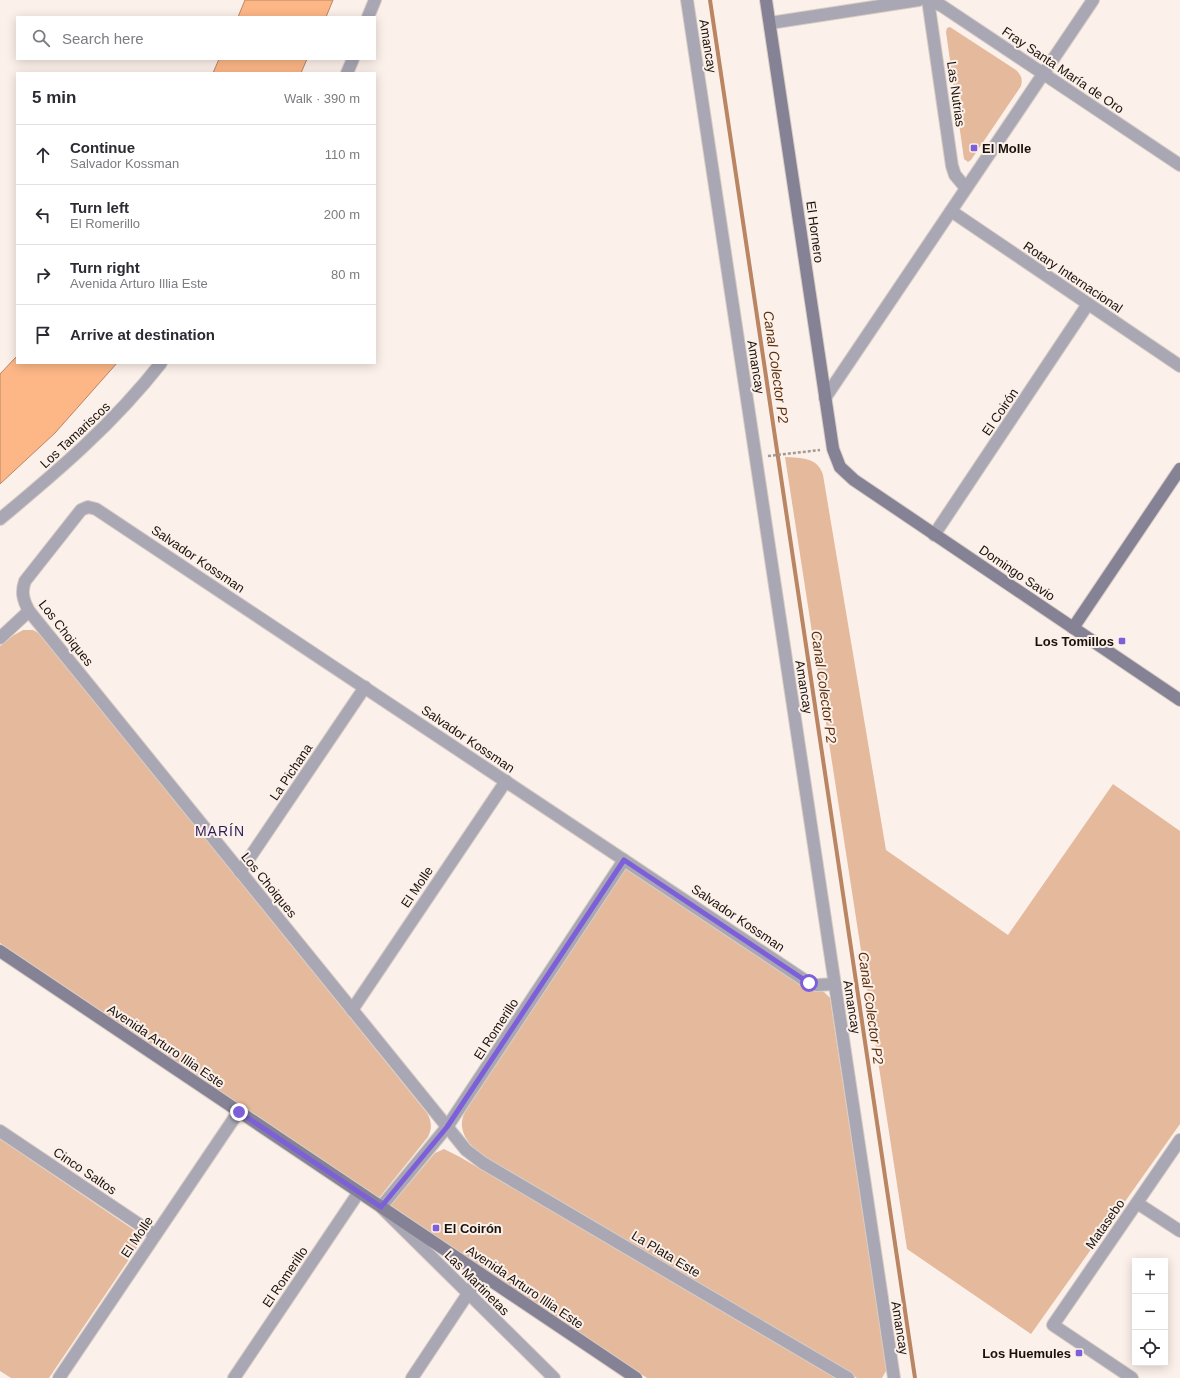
<!DOCTYPE html>
<html lang="en">
<head>
<meta charset="utf-8">
<style>
	body { margin:0; font-family:Helvetica,sans-serif; background:#f7f7f7; color:#2b2b33 }
	.controls { position:absolute; right:12px; bottom:12px; display:grid; overflow:hidden; border-radius:0px; box-shadow:0 2px 10px #0003 }
	.controls button { width:36px; height:36px; display:grid; place-items:center; padding:0; border:0; border-bottom:1px solid #e1e1e2; background:#fff; color:#2b2b33; font:20px sans-serif }
	.stop { position:absolute; width:12px; height:12px; margin:-9px; border:3px solid #7d5fd9; border-radius:50%; background:#fff }
	.stop.end { background:#7d5fd9; border-color:#fff; box-shadow:0 1px 4px #0008 }
	.list { margin:0; padding:0; list-style:none }
	h2 { display:flex; justify-content:space-between; align-items:center; height:52px; margin:0; padding:0 16px; font-size:17px }
	h2 small { font-size:13px; font-weight:400; color:#7c7c81 }
	.list li { display:grid; grid-template-columns:26px 1fr auto; gap:12px; align-items:center; box-sizing:border-box; height:60px; padding:0 16px; border-top:1px solid #e1e1e2 }
	.list b { display:block; font-size:15px; white-space:nowrap }
	.list p { margin:0; font-size:13px; white-space:nowrap; color:#7c7c81 }
	.list em { font-size:13px; font-style:normal; color:#7c7c81 }
	.icon { flex:none; width:22px; height:22px; fill:none; stroke:currentColor; stroke-width:2; stroke-linecap:round; stroke-linejoin:round }
	.map { position:relative; flex:none; width:1180px; height:1378px; overflow:hidden }
	.search { position:absolute; background:#fff; box-shadow:0 2px 10px #0003; left:16px; top:16px; width:360px; height:44px; display:flex; align-items:center; gap:10px; box-sizing:border-box; padding:0 14px; border-radius:0px; color:#7c7c81; font-size:15px }
	.panel { position:absolute; background:#fff; box-shadow:0 2px 10px #0003; left:16px; top:72px; width:360px; height:292px; border-radius:0px }
	.map>svg:first-child { display:block }
</style>
</head>
<body>
<div class="map">
<svg width="1180" height="1378" viewBox="0 0 1180 1378">
	<rect width="100%" height="100%" fill="#fcf1ea"/>
	<g fill="#e5b99c">
		<path d="M950,27L1016,70C1021,75 1023,79 1021,86L971,160L968,162L964,159L946,32L947,28Z"/>
		<path d="M785,457C801,458 818,457 823,475L886,850L1008,935L1113,784L1180,831V1124L1031,1334L907,1249Z"/>
		<path d="M23,630H33L40,634L427,1113C432,1122 432,1128 428,1137L379,1198L0,943V646L14,635Z"/>
		<path d="M626,867L824,992L830,998L886,1366V1371L882,1378H857L486,1158C471,1148 455,1131 465,1112Z"/>
		<polygon points="0,1139 134,1230 140,1237 138,1246 49,1378 11,1378 0,1371"/>
		<polygon points="444,1149 460,1157 836,1378 647,1378 390,1206 435,1153"/>
	</g>
	<g fill="#fdb787" stroke="#b98562">
		<polygon points="245,0 333,0 326,17 238,17"/>
		<polygon points="219,59 307,59 301,73 213,73"/>
		<polygon points="17,356 17,363 117,363 55,433 0,484 0,374"/>
	</g>
	<g fill="none" stroke-linecap="round" stroke-linejoin="round">
		<polyline stroke="#b98562" stroke-width="4" points="710,0 915,1378"/>
		<g stroke="#d8cdc6" stroke-width="14">
			<g id="street">
				<polyline points="687,0 894,1378"/>
				<polyline points="928,0 952,166 955,175 966,188"/>
				<polyline points="929,0 942,6 1180,165"/>
				<polyline points="368,17 375,0"/>
				<polyline points="770,23 919,0"/>
				<polyline points="347,73 353,59"/>
				<polyline points="951,211 1180,366"/>
				<polyline points="825,398 1093,0"/>
				<path d="M0,519C59,470 113,424 161,363"/>
				<polyline points="934,535 1088,304"/>
				<polyline points="0,638 29,611"/>
				<polyline points="240,872 365,687"/>
				<path d="M835,984L817,985L809,983L96,509L88,507L81,510L25,581C21,592 23,600 29,611L466,1150L483,1163L848,1378"/>
				<polyline points="352,1010 506,781"/>
				<polyline points="0,1131 155,1235"/>
				<polyline points="1137,1203 1180,1231"/>
				<polyline points="59,1378 239,1111"/>
				<polyline points="234,1378 359,1192"/>
				<polyline points="412,1378 481,1274"/>
				<polyline points="554,1378 381,1207 447,1127 624,860"/>
				<polyline points="1132,1378 1053,1325 1180,1140"/>
			</g>
		</g>
		<g stroke="#d8cdc6" stroke-width="14">
			<g id="secondary">
				<polyline points="766,0 833,449 840,467 854,480 1180,700"/>
				<polyline points="1073,628 1180,469"/>
				<polyline points="0,951 636,1378"/>
			</g>
		</g>
		<polyline stroke="#a49a93" stroke-width="2.5" stroke-dasharray="3 2" stroke-linecap="butt" points="768,456 820,450"/>
		<use href="#street" stroke="#a9a7b3" stroke-width="12"/>
		<use href="#secondary" stroke="#848294" stroke-width="12"/>
	</g>
	<g fill="none" stroke-linecap="round" stroke-linejoin="round">
		<polyline stroke="#7d5fd9" stroke-width="5" points="239,1112 381,1207 447,1127 624,860 809,983"/>
	</g>
	<g fill="#7d5fd9" stroke="#fcf1ea" stroke-width="1.5">
		<rect x="970" y="144" width="8" height="8" rx="2"/>
		<rect x="1118" y="637" width="8" height="8" rx="2"/>
		<rect x="432" y="1224" width="8" height="8" rx="2"/>
		<rect x="1075" y="1349" width="8" height="8" rx="2"/>
	</g>
	<g text-anchor="middle" dominant-baseline="central" stroke-width="4" stroke-linejoin="round" paint-order="stroke">
		<g font-size="13" fill="#1a110b" stroke="#fcf1ea">
			<text transform="translate(708 46) rotate(81)">Amancay</text>
			<text transform="translate(1063 70) rotate(34)">Fray Santa María de Oro</text>
			<text transform="translate(956 94) rotate(82)">Las Nutrias</text>
			<text transform="translate(815 232) rotate(82)">El Hornero</text>
			<text transform="translate(1073 277) rotate(34)">Rotary Internacional</text>
			<text transform="translate(756 367) rotate(81)">Amancay</text>
			<text transform="translate(1000 412) rotate(-56)">El Coirón</text>
			<text transform="translate(75 435) rotate(-43)">Los Tamariscos</text>
			<text transform="translate(198 559) rotate(34)">Salvador Kossman</text>
			<text transform="translate(1017 573) rotate(34)">Domingo Savio</text>
			<text transform="translate(66 633) rotate(52)">Los Choiques</text>
			<text transform="translate(804 687) rotate(81)">Amancay</text>
			<text transform="translate(468 739) rotate(34)">Salvador Kossman</text>
			<text transform="translate(291 772) rotate(-56)">La Pichana</text>
			<text transform="translate(269 885) rotate(51)">Los Choiques</text>
			<text transform="translate(417 887) rotate(-56)">El Molle</text>
			<text transform="translate(738 918) rotate(34)">Salvador Kossman</text>
			<text transform="translate(852 1007) rotate(81)">Amancay</text>
			<text transform="translate(496 1029) rotate(-57)">El Romerillo</text>
			<text transform="translate(166 1046) rotate(34)">Avenida Arturo Illia Este</text>
			<text transform="translate(85 1171) rotate(34)">Cinco Saltos</text>
			<text transform="translate(1105 1224) rotate(-55)">Matasebo</text>
			<text transform="translate(137 1237) rotate(-56)">El Molle</text>
			<text transform="translate(666 1254) rotate(31)">La Plata Este</text>
			<text transform="translate(285 1277) rotate(-56)">El Romerillo</text>
			<text transform="translate(477 1283) rotate(45)">Las Martinetas</text>
			<text transform="translate(525 1287) rotate(34)">Avenida Arturo Illia Este</text>
			<text transform="translate(900 1328) rotate(81)">Amancay</text>
		</g>
		<g font-size="13" font-weight="bold" fill="#1a110b" stroke="#fcf1ea" text-anchor="start">
			<text x="982" y="148">El Molle</text>
			<text x="1114" y="641" text-anchor="end">Los Tomillos</text>
			<text x="444" y="1228">El Coirón</text>
			<text x="1071" y="1353" text-anchor="end">Los Huemules</text>
		</g>
		<g font-size="14" font-style="italic" fill="#5d300d" stroke="#fcf1ea">
			<text transform="translate(776 367) rotate(82)">Canal Colector P2</text>
			<text transform="translate(824 687) rotate(82)">Canal Colector P2</text>
			<text transform="translate(871 1008) rotate(82)">Canal Colector P2</text>
		</g>
		<g font-size="14" letter-spacing="1" fill="#2d1d57" stroke="#fcf1ea">
			<text x="220" y="831">MARÍN</text>
		</g>
	</g>
</svg>
<div class="controls">
<button>+</button>
<button>−</button>
<button><svg class="icon" aria-label="locate" viewBox="0 0 24 24"><circle cx="12" cy="12" r="6"/><path d="M12 2v4M12 18v4M2 12h4M18 12h4"/></svg></button>
</div>
<div class="stop" style="left:809px;top:983px"></div>
<div class="stop end" style="left:239px;top:1112px"></div>
<div class="search"><svg class="icon" aria-label="search" viewBox="0 0 24 24"><circle cx="10" cy="10" r="6"/><path d="M15 15l6 6"/></svg>Search here</div>
<section class="panel">
<h2>5 min<small>Walk · 390 m</small></h2>
<ul class="list">
<li><svg class="icon" aria-label="ahead" viewBox="0 0 24 24"><path d="M12 20V5M6 11l6-6 6 6"/></svg><div><b>Continue</b><p>Salvador Kossman</p></div><em>110 m</em></li>
<li><svg class="icon" aria-label="left" viewBox="0 0 24 24"><path d="M17 20v-9H6M10 6l-5 5 5 5"/></svg><div><b>Turn left</b><p>El Romerillo</p></div><em>200 m</em></li>
<li><svg class="icon" aria-label="right" viewBox="0 0 24 24"><path d="M7 20v-9h11M14 6l5 5-5 5"/></svg><div><b>Turn right</b><p>Avenida Arturo Illia Este</p></div><em>80 m</em></li>
<li><svg class="icon" aria-label="arrive" viewBox="0 0 24 24"><path d="M6 21V4h12l-3 4 3 4H6"/></svg><div><b>Arrive at destination</b></div></li>
</ul>
</section>
</div>
</body>
</html>
